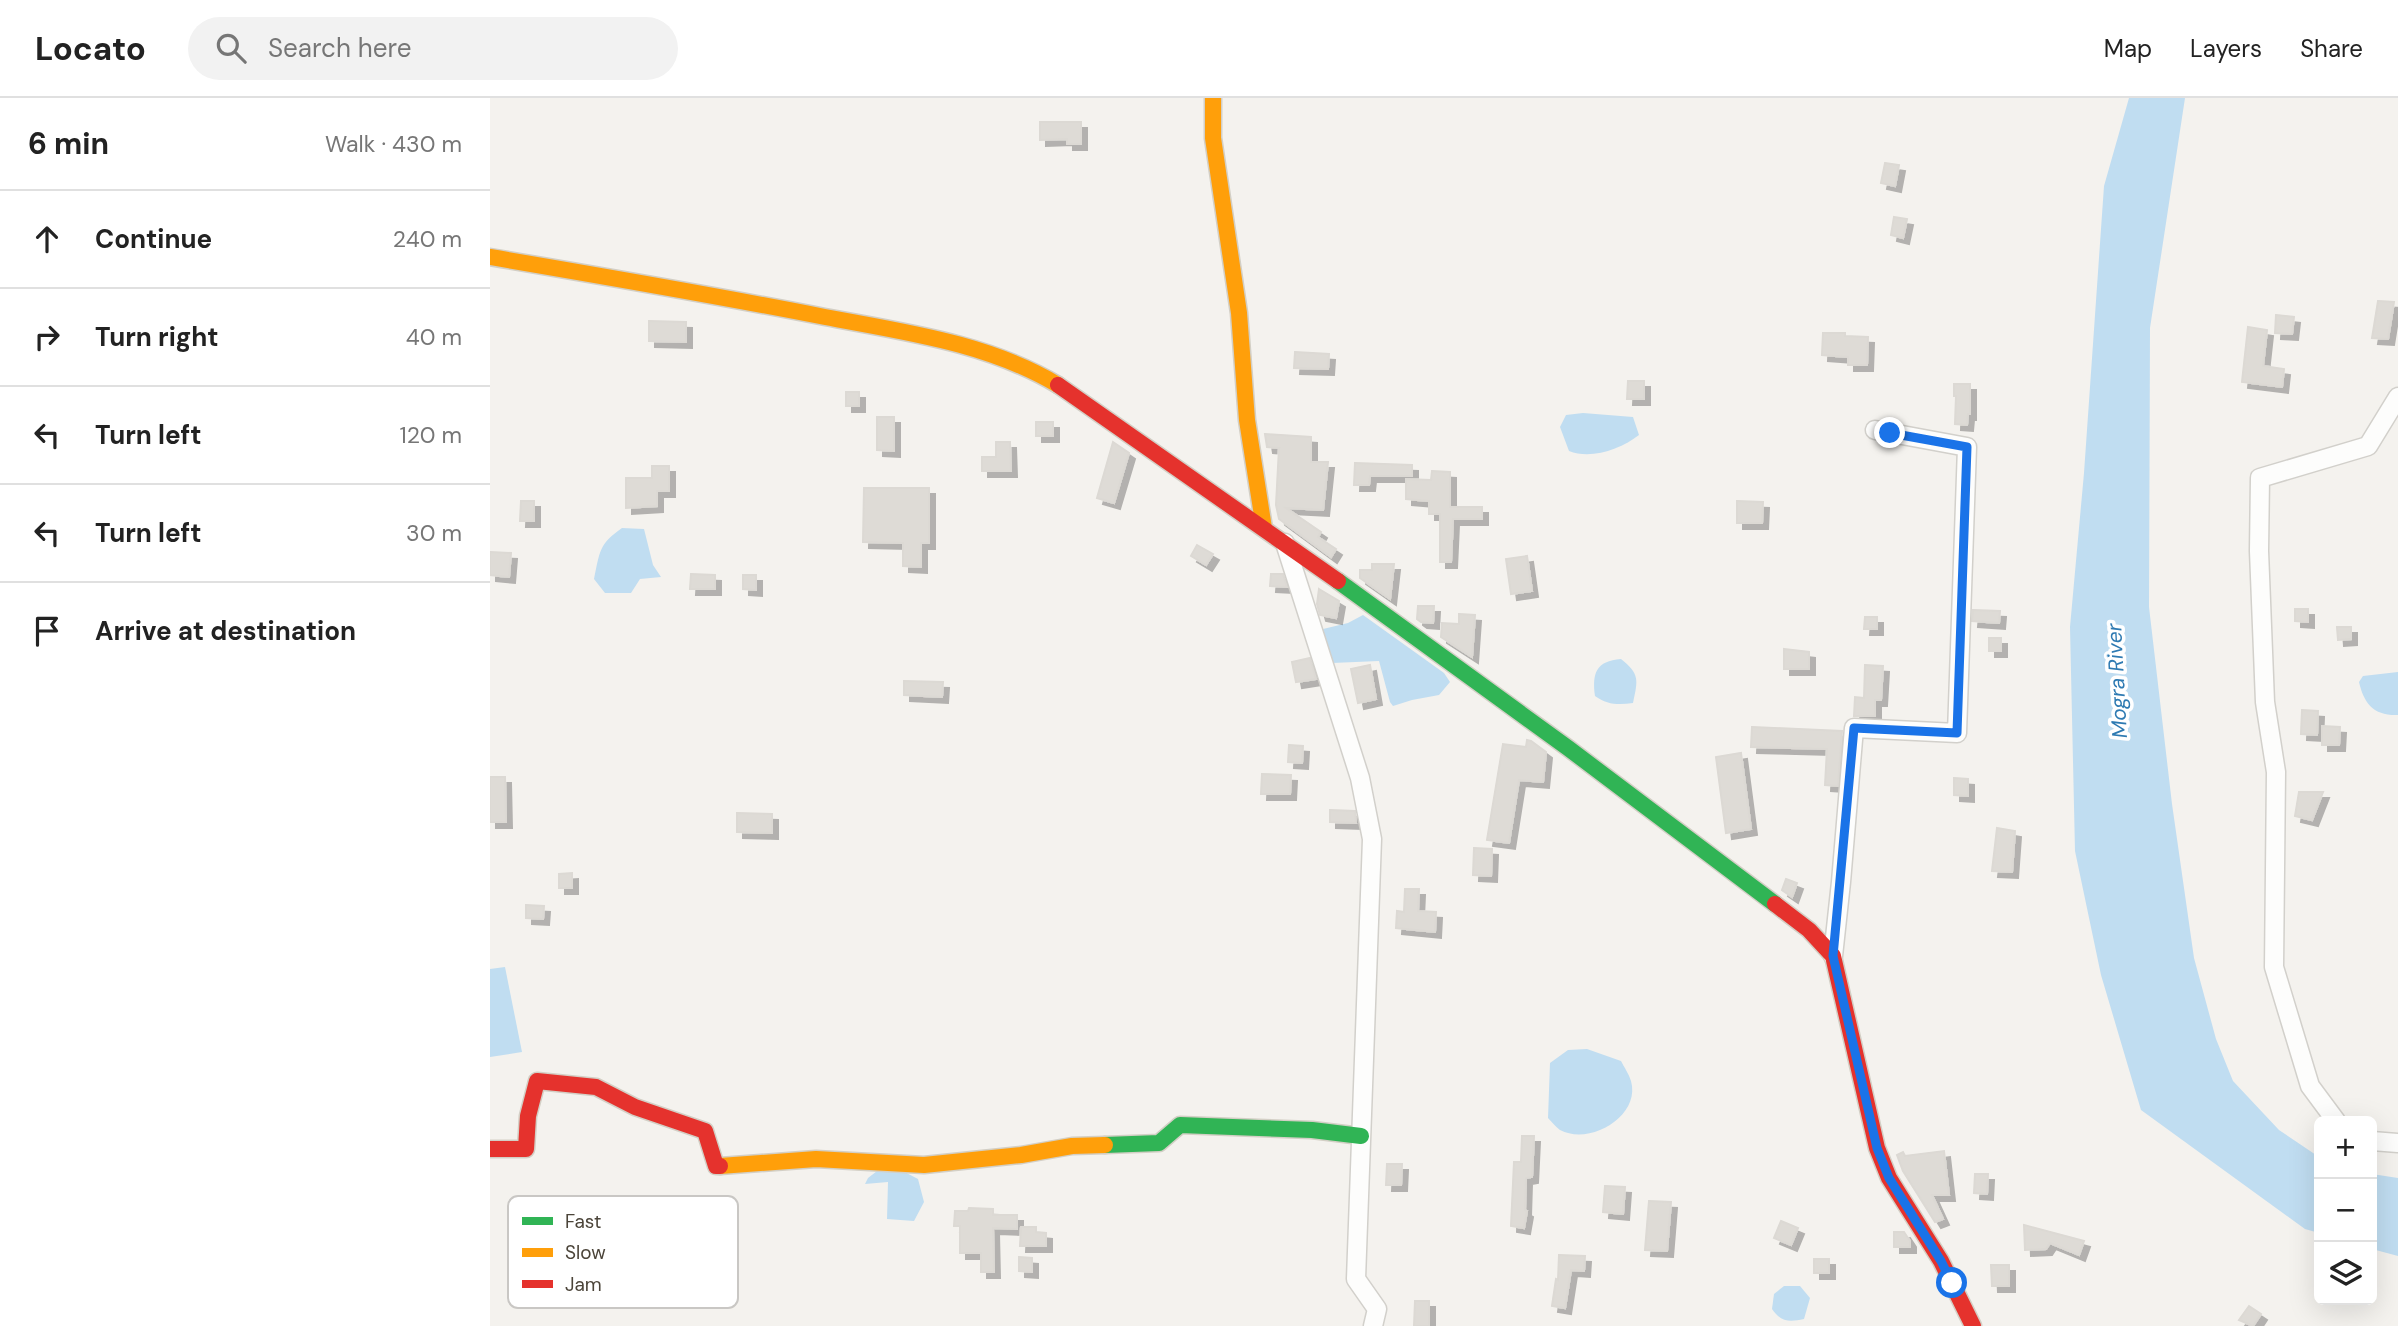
<!DOCTYPE html>
<html lang="en">
<head>
<meta charset="utf-8">
<style>
	body { margin:0; font-family:"DM Sans",sans-serif; background:#f2f2f2; color:#222 }
	.controls { position:absolute; right:21px; bottom:21px; display:grid; overflow:hidden; border-radius:10px; box-shadow:0 7px 28px #0002 }
	.controls button { width:63px; height:63px; display:grid; place-items:center; padding:0; border:0; border-bottom:2px solid #e0e0e0; background:#fff; color:#222; font:35px sans-serif }
	.stop { position:absolute; width:21px; height:21px; margin:-16px; border:5px solid #1a73e8; border-radius:50%; background:#fff }
	.stop.end { background:#1a73e8; border-color:#fff; box-shadow:0 2px 7px #0008 }
	.list { margin:0; padding:0; list-style:none }
	h2 { display:flex; justify-content:space-between; align-items:center; height:91px; margin:0; padding:0 28px; font-size:30px }
	h2 small { font-size:23px; font-weight:400; color:#767676 }
	.list li { display:grid; grid-template-columns:46px 1fr auto; gap:21px; align-items:center; box-sizing:border-box; height:98px; padding:0 28px; border-top:2px solid #e0e0e0 }
	.list b { display:block; font-size:26px; white-space:nowrap }
	.list em { font-size:23px; font-style:normal; color:#767676 }
	.icon { flex:none; width:38px; height:38px; fill:none; stroke:currentColor; stroke-width:2; stroke-linecap:round; stroke-linejoin:round }
	.map { position:relative; flex:none; width:1908px; height:1228px; overflow:hidden }
	header { display:flex; align-items:center; gap:42px; box-sizing:border-box; height:98px; padding:0 35px; background:#fff; border-bottom:2px solid #e0e0e0 }
	header strong { font-size:33px }
	nav { display:flex; gap:38px; margin-inline-start:auto; font-size:24px }
	.search { width:490px; height:63px; background:#f2f2f2; display:flex; align-items:center; gap:18px; box-sizing:border-box; padding:0 24px; border-radius:38px; color:#767676; font-size:26px }
	main { display:flex }
	aside { flex:1; background:#fff }
	.map>svg:first-child { display:block }
</style>
</head>
<body>
<header>
<strong>Locato</strong>
<div class="search"><svg class="icon" aria-label="search" viewBox="0 0 24 24"><circle cx="10" cy="10" r="6"/><path d="M15 15l6 6"/></svg>Search here</div>
<nav><a>Map</a><a>Layers</a><a>Share</a></nav>
</header>
<main>
<aside>
<h2>6 min<small>Walk · 430 m</small></h2>
<ul class="list">
<li><svg class="icon" aria-label="ahead" viewBox="0 0 24 24"><path d="M12 20V5M6 11l6-6 6 6"/></svg><div><b>Continue</b></div><em>240 m</em></li>
<li><svg class="icon" aria-label="right" viewBox="0 0 24 24"><path d="M7 20v-9h11M14 6l5 5-5 5"/></svg><div><b>Turn right</b></div><em>40 m</em></li>
<li><svg class="icon" aria-label="left" viewBox="0 0 24 24"><path d="M17 20v-9H6M10 6l-5 5 5 5"/></svg><div><b>Turn left</b></div><em>120 m</em></li>
<li><svg class="icon" aria-label="left" viewBox="0 0 24 24"><path d="M17 20v-9H6M10 6l-5 5 5 5"/></svg><div><b>Turn left</b></div><em>30 m</em></li>
<li><svg class="icon" aria-label="arrive" viewBox="0 0 24 24"><path d="M6 21V4h12l-3 4 3 4H6"/></svg><div><b>Arrive at destination</b></div></li>
</ul>
</aside>
<div class="map">
<svg width="1908" height="1228" viewBox="0 0 1908 1228">
	<defs>
		<filter id="shadow"><feDropShadow dx="6" dy="6" stdDeviation="0" flood-color="#0004"/></filter>
	</defs>
	<rect width="100%" height="100%" fill="#f4f2ee"/>
	<g fill="#c0ddf1">
		<polygon points="1639,0 1695,0 1660,230 1659,509 1682,706 1704,860 1726,941 1743,983 1789,1032 1829,1059 1829,1135 1815,1131 1651,1012 1611,877 1585,753 1580,529 1594,375 1614,88"/>
		<path d="M1093,315L1143,319L1149,337C1131,351 1101,362 1079,353L1070,329L1076,317Z"/>
		<path d="M132,430L154,431L163,467L171,479L150,481L141,495H115L104,481C110,453 109,446 132,430Z"/>
		<polygon points="873,517 954,575 960,584 949,597 922,602 903,608 900,604 889,563 842,565 833,531 858,525"/>
		<path d="M1131,561C1150,576 1148,582 1143,605C1129,607 1117,607 1105,598C1102,575 1106,563 1131,561Z"/>
		<path d="M1908,574V617C1884,618 1874,606 1869,584L1873,578Z"/>
		<polygon points="15,869 32,954 0,959 0,871"/>
		<path d="M1097,951L1131,963C1134,969 1139,976 1141,983C1151,1018 1100,1048 1070,1032C1066,1029 1062,1024 1058,1020L1060,965L1078,952Z"/>
		<polygon points="391,1070 407,1070 428,1081 434,1104 424,1123 397,1121 398,1084 375,1086 378,1080"/>
		<polygon points="1882,1076 1908,1080 1908,1158 1882,1151"/>
		<path d="M1294,1188H1310L1320,1200L1314,1221C1299,1224 1291,1224 1282,1211L1284,1196Z"/>
	</g>
	<g fill="#dedbd6" stroke="#dcd9d4" stroke-width="2" filter="url(#shadow)">
		<polygon points="550,24 591,24 591,46 577,46 577,41 550,42"/>
		<polygon points="1395,65 1409,67 1405,88 1391,85"/>
		<polygon points="1404,119 1417,121 1413,140 1401,137"/>
		<polygon points="1888,203 1904,204 1898,241 1882,240"/>
		<polygon points="1786,217 1804,219 1802,236 1785,235"/>
		<polygon points="159,223 196,224 196,244 159,243"/>
		<polygon points="1758,229 1777,232 1773,268 1794,271 1792,289 1752,284"/>
		<polygon points="1333,235 1355,235 1355,238 1378,239 1377,267 1358,267 1358,259 1332,257"/>
		<polygon points="805,254 839,256 838,271 804,270"/>
		<polygon points="1138,283 1154,283 1154,301 1137,301"/>
		<polygon points="1464,286 1480,286 1480,316 1478,316 1477,327 1465,326 1466,298 1464,298"/>
		<rect x="356" y="294" width="13" height="14"/>
		<polygon points="387,319 404,319 404,353 387,352"/>
		<rect x="546" y="324" width="17" height="14"/>
		<polygon points="775,336 821,339 821,364 838,364 833,412 796,410 831,434 828,439 846,451 841,459 789,421 786,407 789,350 777,349"/>
		<polygon points="506,344 520,344 521,373 492,373 492,359 506,359"/>
		<polygon points="623,344 639,355 624,405 607,400"/>
		<polygon points="865,365 922,367 922,378 880,378 879,387 864,387"/>
		<polygon points="162,368 179,368 179,393 167,393 167,408 136,410 136,380 162,380"/>
		<polygon points="942,373 960,374 960,409 992,409 992,421 963,421 961,464 950,464 950,416 939,416 939,403 916,401 916,381 941,382"/>
		<polygon points="374,390 439,390 439,445 431,445 431,469 413,468 413,445 373,444"/>
		<polygon points="31,403 44,403 44,423 30,423"/>
		<polygon points="1247,403 1273,404 1272,425 1247,425"/>
		<polygon points="707,447 723,456 716,467 701,458"/>
		<polygon points="0,454 21,455 19,479 0,477"/>
		<polygon points="1037,458 1042,493 1021,496 1016,461"/>
		<polygon points="882,466 904,466 900,501 870,480 870,472 882,472"/>
		<polygon points="201,476 225,477 225,491 200,491"/>
		<polygon points="781,476 793,476 797,489 780,488"/>
		<polygon points="253,477 266,477 266,492 253,491"/>
		<polygon points="829,491 849,503 846,520 830,517 827,506"/>
		<polygon points="928,508 944,508 943,525 931,524 927,521"/>
		<polygon points="1805,511 1818,511 1818,524 1805,523"/>
		<polygon points="1483,512 1510,513 1509,525 1482,523"/>
		<polygon points="969,516 985,517 982,559 951,539 952,525 969,526"/>
		<polygon points="1375,519 1387,519 1387,531 1374,531"/>
		<polygon points="1847,529 1861,529 1861,541 1848,542"/>
		<rect x="1499" y="540" width="12" height="13"/>
		<polygon points="1294,551 1319,554 1319,571 1294,571"/>
		<polygon points="820,560 826,581 806,584 802,564"/>
		<polygon points="880,567 886,601 868,605 861,571"/>
		<polygon points="1375,567 1393,568 1391,602 1385,602 1385,618 1364,618 1365,599 1374,600"/>
		<polygon points="414,583 453,584 452,599 414,597"/>
		<polygon points="1812,612 1828,613 1827,637 1811,636"/>
		<polygon points="1832,628 1850,629 1849,647 1832,647"/>
		<polygon points="1262,629 1352,633 1348,688 1335,687 1337,651 1261,649"/>
		<polygon points="1037,642 1041,643 1056,654 1053,684 1029,682 1019,745 997,742 1013,646 1036,649"/>
		<polygon points="799,647 813,648 812,665 798,664"/>
		<polygon points="1251,655 1261,731 1236,735 1226,659"/>
		<polygon points="772,676 801,677 800,696 771,696"/>
		<polygon points="0,679 15,679 16,724 0,724"/>
		<polygon points="1464,680 1478,681 1478,698 1464,697"/>
		<polygon points="1809,694 1833,694 1822,722 1805,718"/>
		<polygon points="840,712 865,713 866,725 840,724"/>
		<polygon points="247,715 282,716 282,735 247,734"/>
		<polygon points="1507,730 1525,733 1522,774 1502,773"/>
		<polygon points="984,750 1002,751 1001,778 983,777"/>
		<polygon points="82,775 82,790 69,790 69,776"/>
		<polygon points="1296,781 1307,785 1302,799 1292,792"/>
		<polygon points="915,791 929,791 928,813 946,814 945,834 906,830 907,813 914,814"/>
		<polygon points="36,807 54,808 53,821 36,820"/>
		<polygon points="1032,1038 1044,1038 1042,1079 1036,1080 1035,1112 1037,1113 1034,1130 1021,1128 1024,1064 1031,1064"/>
		<polygon points="1454,1053 1459,1097 1442,1097 1453,1121 1445,1124 1413,1073 1407,1057 1413,1054 1415,1058"/>
		<polygon points="897,1066 912,1066 911,1087 896,1087"/>
		<polygon points="1485,1076 1498,1076 1497,1096 1484,1095"/>
		<polygon points="1115,1088 1135,1089 1133,1116 1113,1114"/>
		<polygon points="1159,1103 1181,1104 1177,1153 1155,1152"/>
		<polygon points="479,1110 503,1111 503,1117 527,1117 527,1131 503,1130 504,1174 491,1174 491,1155 470,1155 470,1128 464,1128 465,1113 478,1113"/>
		<polygon points="1291,1123 1308,1130 1301,1147 1284,1140"/>
		<polygon points="1534,1127 1594,1143 1589,1157 1560,1145 1556,1151 1535,1152"/>
		<polygon points="531,1129 546,1129 546,1134 556,1135 556,1148 530,1148"/>
		<polygon points="1404,1134 1414,1134 1420,1143 1420,1149 1404,1149"/>
		<polygon points="1069,1157 1095,1158 1094,1173 1081,1172 1075,1210 1062,1208 1066,1181 1068,1182"/>
		<polygon points="529,1159 542,1160 542,1174 529,1173"/>
		<rect x="1324" y="1161" width="15" height="14"/>
		<polygon points="1501,1167 1519,1167 1519,1188 1502,1188"/>
		<polygon points="925,1203 939,1203 939,1228 924,1228"/>
		<polygon points="1759,1208 1771,1216 1763,1228 1749,1222"/>
	</g>
	<g fill="none" stroke-linecap="round" stroke-linejoin="round">
		<g stroke="#d2d0cb" stroke-width="21">
			<g id="street">
				<polyline points="795,445 870,680 882,741 866,1181 887,1211 883,1228"/>
				<polyline points="1343,858 1351,784 1364,630 1467,635 1477,349 1385,332"/>
				<polyline points="1846,1023 1820,988 1784,869 1786,674 1775,604 1769,453 1770,380 1878,348 1908,299"/>
				<polyline points="1882,1043 1908,1045"/>
			</g>
		</g>
		<g stroke="#d3cfc5" stroke-width="19">
			<g id="fast">
				<polyline points="848,483 1078,650 1285,806"/>
				<polyline points="615,1047 669,1045 690,1027 822,1032 871,1038"/>
			</g>
		</g>
		<g stroke="#d3cfc5" stroke-width="19">
			<g id="slow">
				<polyline points="723,0 723,40 749,215 757,322 774,430"/>
				<path d="M0,159C112,178 224,197 335,219C414,234 498,245 568,287"/>
				<polyline points="230,1068 326,1061 434,1067 531,1057 582,1048 615,1047"/>
			</g>
		</g>
		<g stroke="#d3cfc5" stroke-width="19">
			<g id="jam">
				<polyline points="568,287 848,483"/>
				<polyline points="1285,806 1319,832 1343,858 1387,1050 1399,1080 1451,1163 1483,1228"/>
				<polyline points="0,1051 36,1051 38,1018 47,983 106,989 145,1009 215,1033 226,1068 230,1068"/>
			</g>
		</g>
		<use href="#street" stroke="#fdfdfc" stroke-width="18"/>
		<use href="#fast" stroke="#30b455" stroke-width="16"/>
		<use href="#slow" stroke="#ff9f0a" stroke-width="16"/>
		<use href="#jam" stroke="#e5322d" stroke-width="16"/>
	</g>
	<g fill="none" stroke-linecap="round" stroke-linejoin="round">
		<polyline stroke="#1a73e8" stroke-width="9" points="1400,335 1477,349 1467,635 1364,630 1343,858 1387,1050 1399,1080 1451,1163 1462,1185"/>
	</g>
	<g text-anchor="middle" dominant-baseline="central" stroke-width="7" stroke-linejoin="round" paint-order="stroke">
		<g font-size="21" font-style="italic" fill="#2e7ab2" stroke="#fff">
			<text transform="translate(1627 583) rotate(-93)">Mogra River</text>
		</g>
	</g>
	<rect x="18" y="1098" width="230" height="112" rx="10" fill="#fff" stroke="#c9c7c4" stroke-width="2"/>
	<rect x="32" y="1119" width="31" height="8" fill="#30b455"/>
	<rect x="32" y="1150" width="31" height="9" fill="#ff9f0a"/>
	<rect x="32" y="1182" width="31" height="8" fill="#e5322d"/>
	<g font-size="19" fill="#4b4439">
		<text x="75" y="1130">Fast</text>
		<text x="75" y="1161">Slow</text>
		<text x="75" y="1193">Jam</text>
	</g>
</svg>
<div class="controls">
<button>+</button>
<button>−</button>
<button><svg class="icon" aria-label="layers" viewBox="0 0 24 24"><path d="M12 4l9 5-9 5-9-5zM3 14l9 5 9-5"/></svg></button>
</div>
<div class="stop" style="left:1462px;top:1185px"></div>
<div class="stop end" style="left:1400px;top:335px"></div>
</div>
</main>
</body>
</html>
